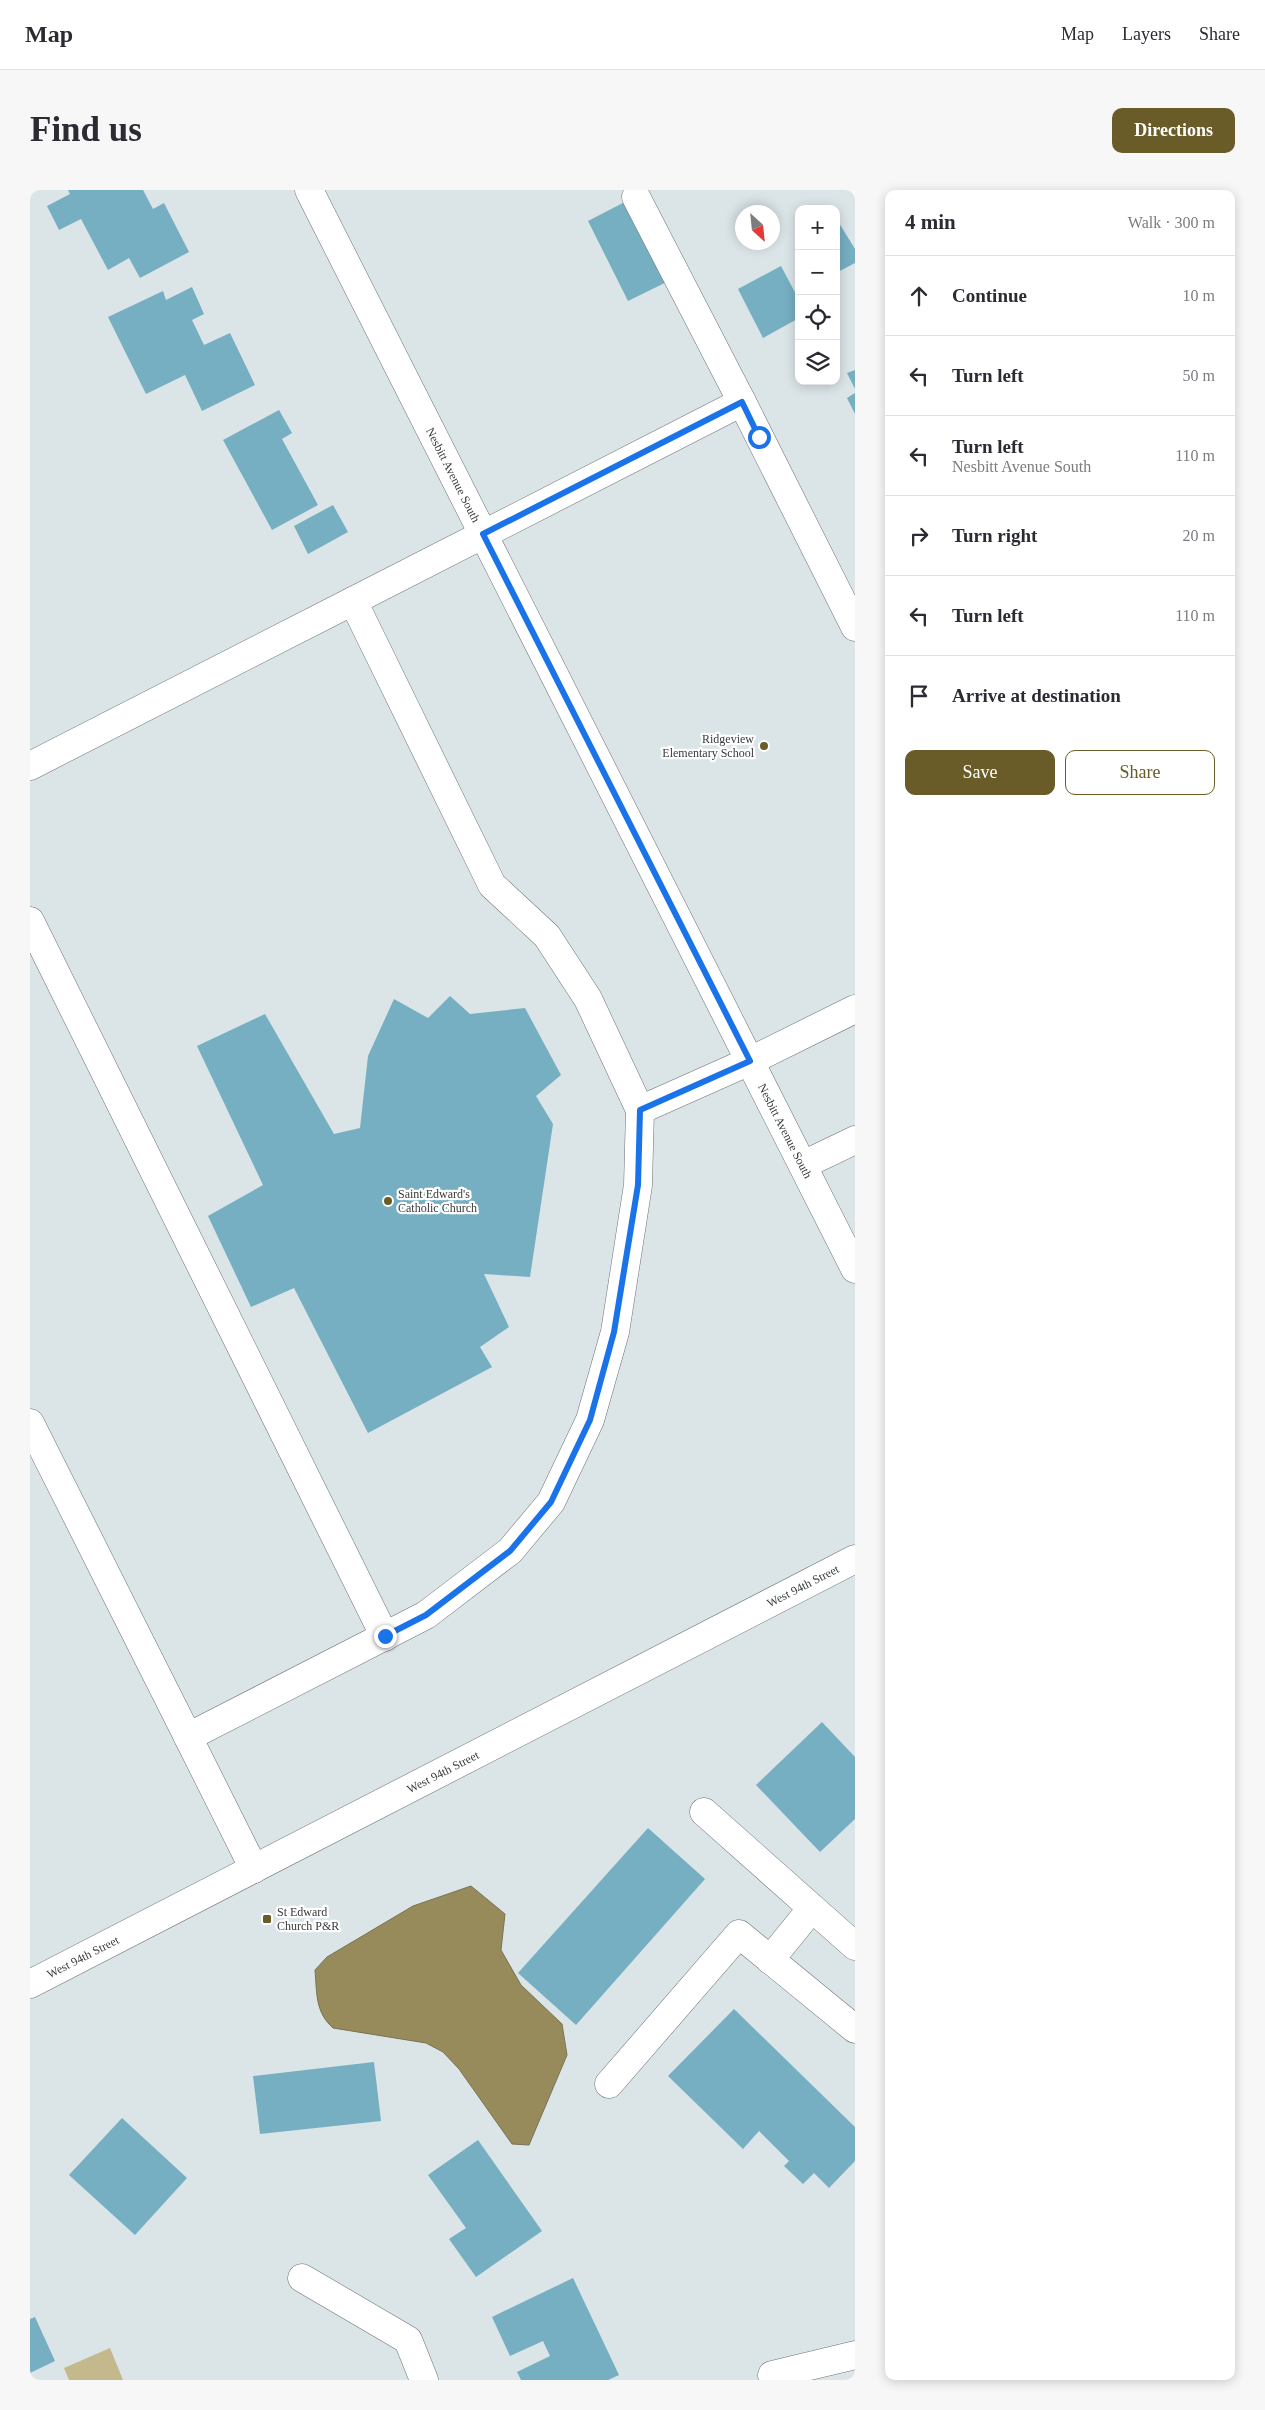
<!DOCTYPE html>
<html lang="en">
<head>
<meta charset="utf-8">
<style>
	body { margin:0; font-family:"Times New Roman",serif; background:#f7f7f7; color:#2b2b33 }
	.controls { position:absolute; right:15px; top:15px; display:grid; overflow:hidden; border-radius:10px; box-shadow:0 2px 12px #0003 }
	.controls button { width:45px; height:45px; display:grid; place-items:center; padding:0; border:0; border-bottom:1px solid #e1e1e2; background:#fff; color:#2b2b33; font:25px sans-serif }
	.compass { position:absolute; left:705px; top:15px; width:45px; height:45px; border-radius:50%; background:#fff; box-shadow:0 2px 12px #0003; rotate:153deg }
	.stop { position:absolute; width:15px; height:15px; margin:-11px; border:4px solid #1a73e8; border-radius:50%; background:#fff }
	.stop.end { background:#1a73e8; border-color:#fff; box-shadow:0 1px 5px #0008 }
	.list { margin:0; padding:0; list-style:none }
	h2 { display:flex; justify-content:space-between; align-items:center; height:65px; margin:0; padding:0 20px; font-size:21px }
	h2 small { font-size:16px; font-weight:400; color:#7c7c81 }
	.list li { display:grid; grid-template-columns:32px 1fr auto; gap:15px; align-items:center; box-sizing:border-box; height:80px; padding:0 20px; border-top:1px solid #e1e1e2 }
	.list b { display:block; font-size:19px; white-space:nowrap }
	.list p { margin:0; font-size:16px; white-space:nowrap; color:#7c7c81 }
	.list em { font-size:16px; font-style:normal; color:#7c7c81 }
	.actions { display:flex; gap:10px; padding:15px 20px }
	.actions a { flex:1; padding:11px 0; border:1px solid #695c29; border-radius:10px; text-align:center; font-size:18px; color:#695c29 }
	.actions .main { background:#695c29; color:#fff }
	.icon { flex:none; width:28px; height:28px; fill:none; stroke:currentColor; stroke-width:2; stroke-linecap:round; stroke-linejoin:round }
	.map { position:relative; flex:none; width:825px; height:2190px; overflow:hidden; border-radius:10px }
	header { display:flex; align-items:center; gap:30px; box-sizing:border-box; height:70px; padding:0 25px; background:#fff; border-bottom:1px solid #e1e1e2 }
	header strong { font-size:24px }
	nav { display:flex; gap:28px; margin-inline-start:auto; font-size:18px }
	.intro { display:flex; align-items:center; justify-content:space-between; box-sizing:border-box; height:120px; padding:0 30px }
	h1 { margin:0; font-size:35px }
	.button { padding:12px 22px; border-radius:10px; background:#695c29; color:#fff; font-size:18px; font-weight:700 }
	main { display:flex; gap:30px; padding:0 30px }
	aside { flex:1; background:#fff; border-radius:10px; box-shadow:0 2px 12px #0003 }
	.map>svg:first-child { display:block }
</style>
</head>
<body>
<header>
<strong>Map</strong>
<nav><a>Map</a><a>Layers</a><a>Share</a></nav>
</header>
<div class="intro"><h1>Find us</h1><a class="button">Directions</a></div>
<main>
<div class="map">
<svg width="825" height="2190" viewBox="0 0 825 2190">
	<rect width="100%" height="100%" fill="#dbe4e7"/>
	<polygon fill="#c4b98d" points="80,2158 93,2190 39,2190 34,2178"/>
	<path fill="#978b5c" stroke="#7a7352" d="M441,1696L475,1724L471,1760L491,1795L532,1834L537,1865L499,1955L482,1954L429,1879L413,1862L396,1853L303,1838C285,1822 287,1803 285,1780L297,1767L383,1716Z"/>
	<g fill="#76afc2">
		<polygon points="38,0 113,0 123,19 134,13 159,62 110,88 99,68 78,80 51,29 29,40 17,16 40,4"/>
		<polygon points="616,1 657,82 598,111 558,31"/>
		<polygon points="806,28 825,59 825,73 806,83"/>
		<polygon points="751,76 769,110 769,128 733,148 708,99"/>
		<polygon points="162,97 174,124 162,130 174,155 200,143 225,195 172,221 155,185 116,204 78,127 133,101 136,110"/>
		<polygon points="825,180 825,199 817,183"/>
		<polygon points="825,203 825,224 817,208"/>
		<polygon points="249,220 262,243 252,249 288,315 242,340 193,250"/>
		<polygon points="303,315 318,342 278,364 264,336"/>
		<polygon points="420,806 440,824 495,818 531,885 506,906 523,934 500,1087 454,1084 479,1137 450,1157 462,1177 338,1243 264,1098 221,1117 178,1026 233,995 167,856 235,824 304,944 330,938 338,866 364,809 398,828"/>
		<polygon points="792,1532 825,1567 825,1629 790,1662 726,1595"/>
		<polygon points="618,1638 675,1689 546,1835 488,1783"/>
		<polygon points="704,1819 825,1937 825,1971 799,1998 784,1983 773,1994 754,1976 759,1971 729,1941 713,1959 638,1886"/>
		<polygon points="344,1872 351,1931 230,1944 223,1886"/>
		<polygon points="92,1928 157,1988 105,2045 39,1985"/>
		<polygon points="448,1950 512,2041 446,2087 419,2049 436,2038 398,1985"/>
		<polygon points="543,2088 589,2185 578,2190 491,2190 487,2182 520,2166 513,2151 480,2166 462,2127"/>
		<polygon points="5,2127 25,2171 0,2183 0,2129"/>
	</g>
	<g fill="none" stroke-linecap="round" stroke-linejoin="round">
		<g stroke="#6c7376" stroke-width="29">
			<g id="minor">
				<polyline points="279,0 825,1079"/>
				<polyline points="606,7 712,212"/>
				<polyline points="0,576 323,411"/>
				<polyline points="0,731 355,1447"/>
				<polyline points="610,920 558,809 517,746 462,695 323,411 712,212 825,437"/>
				<polyline points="773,975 825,950"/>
				<polyline points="0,1233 158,1547"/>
				<polyline points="674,1622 782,1718"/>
				<polyline points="224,1679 158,1547 396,1425 480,1361 521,1312 560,1230 585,1142 608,995 610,920 720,871 825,819"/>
				<polyline points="740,1770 782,1718 825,1756"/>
				<polyline points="0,1794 825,1369"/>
				<polyline points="579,1894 709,1744 825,1839"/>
				<polyline points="272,2088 378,2150 394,2190"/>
				<polyline points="742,2185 825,2165"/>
			</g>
		</g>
		<use href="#minor" stroke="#fff" stroke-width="28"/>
	</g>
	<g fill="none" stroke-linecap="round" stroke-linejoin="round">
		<polyline stroke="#1a73e8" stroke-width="6" points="355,1446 396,1425 480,1361 521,1312 560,1230 584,1142 608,995 610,920 720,871 453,344 712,212 729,247"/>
	</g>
	<g fill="#695c29" stroke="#fff" stroke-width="2">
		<circle cx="734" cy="556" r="5"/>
		<circle cx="358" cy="1011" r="5"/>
		<rect x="232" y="1724" width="10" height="10" rx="2.5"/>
	</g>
	<g text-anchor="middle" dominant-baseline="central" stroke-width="4.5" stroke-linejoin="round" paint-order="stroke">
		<g font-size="12" fill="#373a3c" stroke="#fff">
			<text transform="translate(423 285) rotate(63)">Nesbitt Avenue South</text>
			<text transform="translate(755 941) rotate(63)">Nesbitt Avenue South</text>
			<text transform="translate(773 1396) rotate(-27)">West 94th Street</text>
			<text transform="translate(413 1582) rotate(-27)">West 94th Street</text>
			<text transform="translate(53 1767) rotate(-27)">West 94th Street</text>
		</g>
		<g font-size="12" fill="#373a3c" stroke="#fff" text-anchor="start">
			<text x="724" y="549" text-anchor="end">Ridgeview<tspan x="724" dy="14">Elementary School</tspan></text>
			<text x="368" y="1004">Saint Edward's<tspan x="368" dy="14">Catholic Church</tspan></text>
			<text x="247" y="1722">St Edward<tspan x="247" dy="14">Church P&amp;R</tspan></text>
		</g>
	</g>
</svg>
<div class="controls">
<button>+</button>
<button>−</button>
<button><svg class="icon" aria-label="locate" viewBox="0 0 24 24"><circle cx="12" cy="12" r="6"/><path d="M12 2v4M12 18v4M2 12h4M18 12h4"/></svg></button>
<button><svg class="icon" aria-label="layers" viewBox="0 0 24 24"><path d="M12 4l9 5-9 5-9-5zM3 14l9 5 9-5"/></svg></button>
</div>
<svg class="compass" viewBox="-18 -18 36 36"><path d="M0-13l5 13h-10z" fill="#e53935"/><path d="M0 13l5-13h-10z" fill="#7c7c81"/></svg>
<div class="stop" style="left:729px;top:247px"></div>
<div class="stop end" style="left:355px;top:1446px"></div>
</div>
<aside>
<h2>4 min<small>Walk · 300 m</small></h2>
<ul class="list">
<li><svg class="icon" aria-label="ahead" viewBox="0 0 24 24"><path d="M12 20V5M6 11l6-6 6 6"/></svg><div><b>Continue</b></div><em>10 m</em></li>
<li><svg class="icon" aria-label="left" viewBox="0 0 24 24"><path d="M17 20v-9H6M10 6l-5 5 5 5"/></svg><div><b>Turn left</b></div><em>50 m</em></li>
<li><svg class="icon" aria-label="left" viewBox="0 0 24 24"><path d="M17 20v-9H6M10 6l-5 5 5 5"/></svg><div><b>Turn left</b><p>Nesbitt Avenue South</p></div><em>110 m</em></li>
<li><svg class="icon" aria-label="right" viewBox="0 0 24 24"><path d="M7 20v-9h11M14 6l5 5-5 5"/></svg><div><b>Turn right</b></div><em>20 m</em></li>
<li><svg class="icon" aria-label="left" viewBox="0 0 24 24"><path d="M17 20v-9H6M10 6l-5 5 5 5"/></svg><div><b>Turn left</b></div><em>110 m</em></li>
<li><svg class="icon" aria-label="arrive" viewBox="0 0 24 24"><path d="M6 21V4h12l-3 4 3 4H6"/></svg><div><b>Arrive at destination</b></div></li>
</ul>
<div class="actions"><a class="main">Save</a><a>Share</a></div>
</aside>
</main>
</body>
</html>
